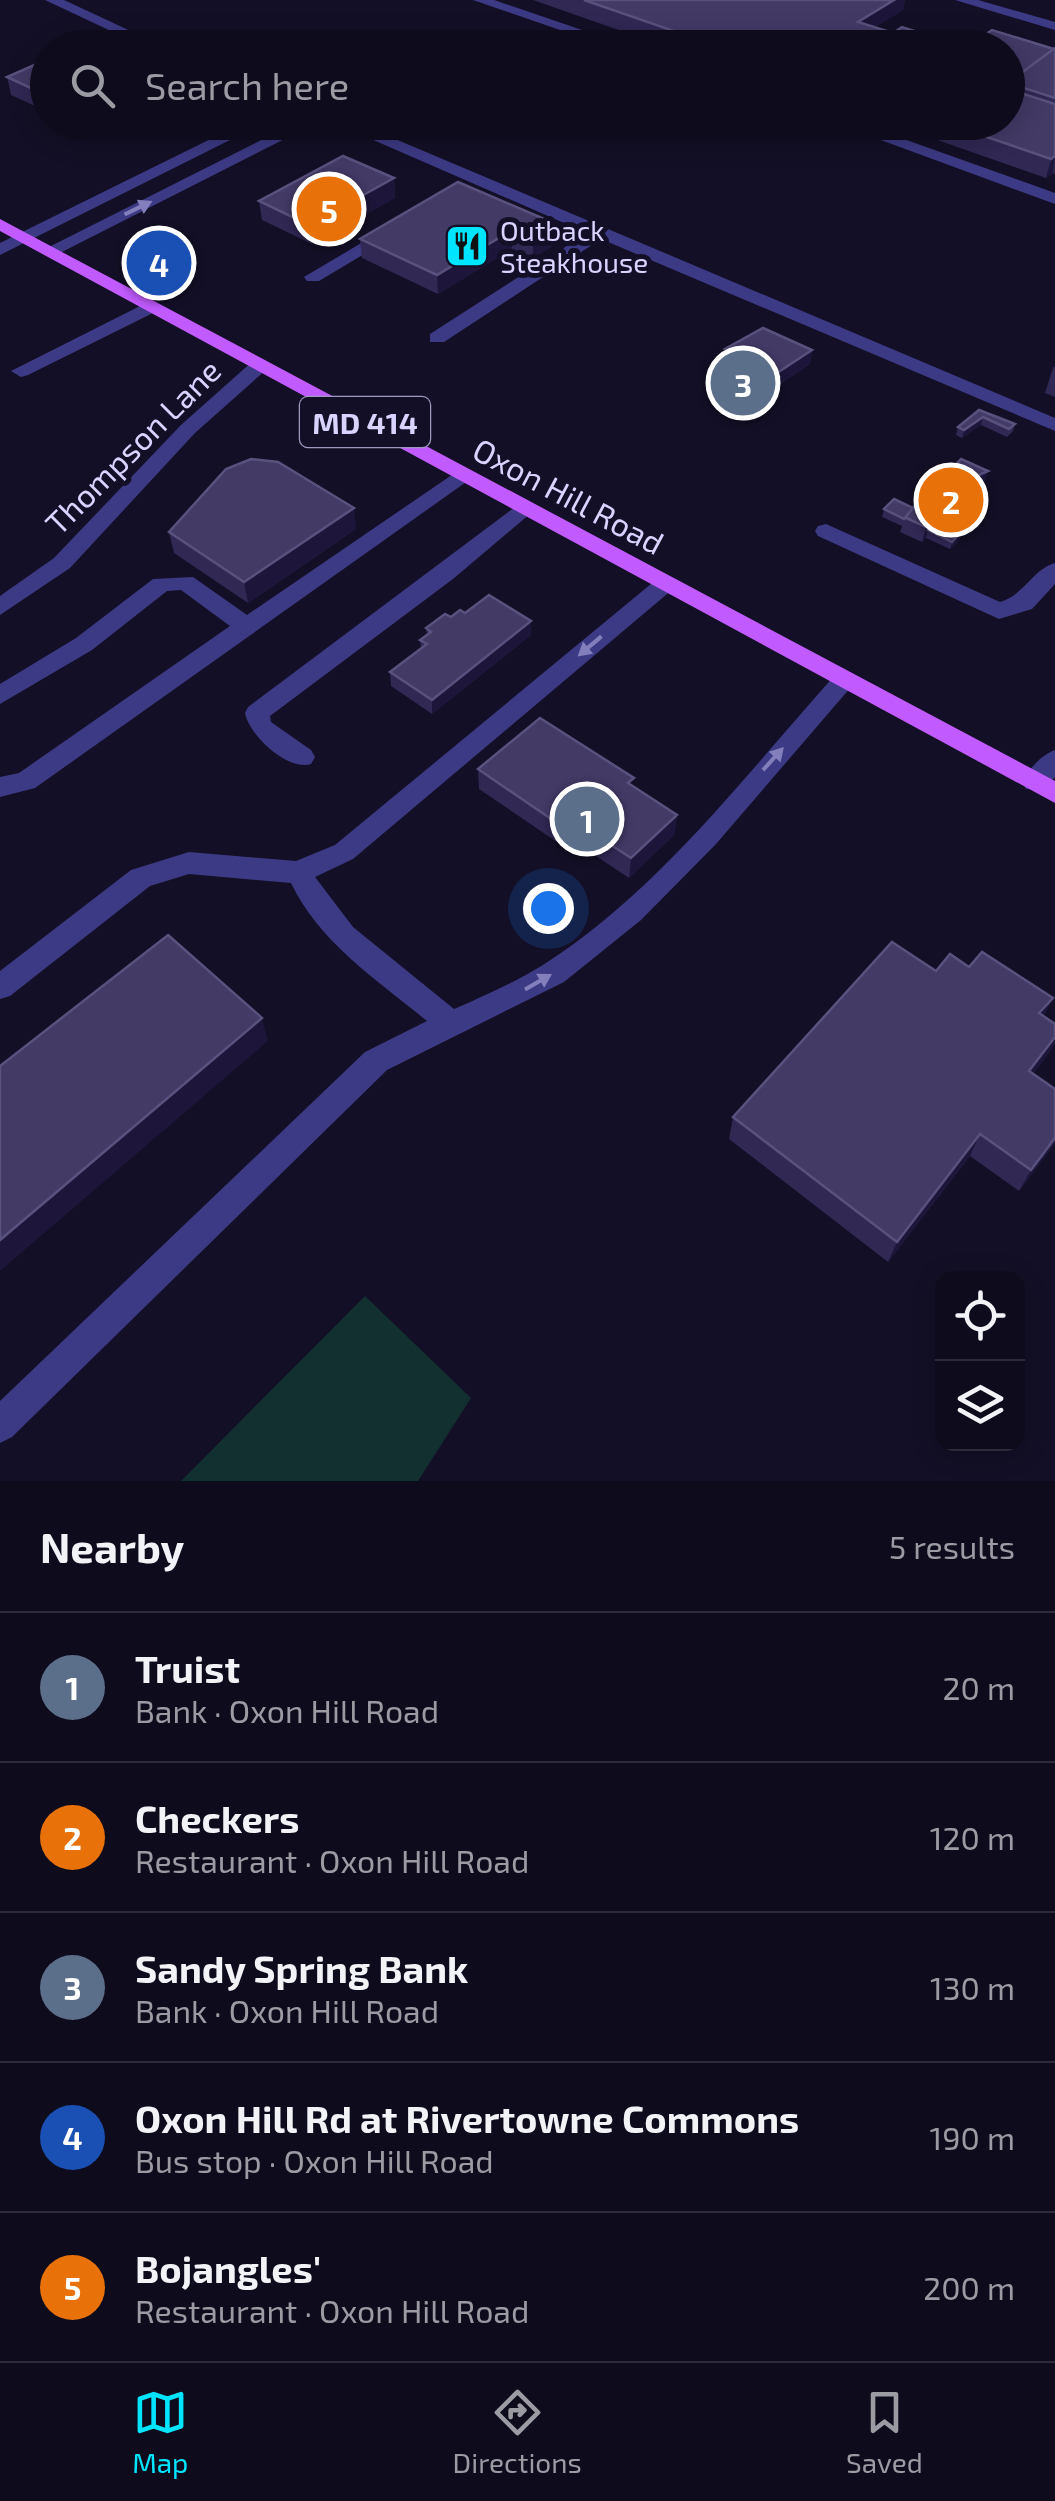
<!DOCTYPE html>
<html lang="en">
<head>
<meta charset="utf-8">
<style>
	body { margin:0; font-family:"Exo 2",sans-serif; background:#171425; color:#f1f3f6 }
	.controls { position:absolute; right:30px; bottom:30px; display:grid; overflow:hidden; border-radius:20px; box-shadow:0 5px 25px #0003 }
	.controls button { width:90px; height:90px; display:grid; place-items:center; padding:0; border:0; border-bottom:2px solid #2e2b3b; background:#0e0b1c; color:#f1f3f6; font:50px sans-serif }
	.you { position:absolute; left:548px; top:908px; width:35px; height:35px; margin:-25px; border:8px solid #fff; border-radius:50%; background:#1a73e8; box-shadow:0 0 0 15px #1a73e833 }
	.badge { display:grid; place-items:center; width:65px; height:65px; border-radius:50%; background:#00e5ff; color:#fff; font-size:32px; font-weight:700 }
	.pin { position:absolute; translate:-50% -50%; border:5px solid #fff; box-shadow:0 2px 10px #0006 }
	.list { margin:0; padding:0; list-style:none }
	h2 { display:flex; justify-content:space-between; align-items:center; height:130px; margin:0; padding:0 40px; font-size:42px }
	h2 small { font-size:32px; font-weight:400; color:#9b9ba3 }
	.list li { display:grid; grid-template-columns:65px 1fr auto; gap:30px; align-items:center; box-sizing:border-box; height:150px; padding:0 40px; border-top:2px solid #2e2b3b }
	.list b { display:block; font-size:38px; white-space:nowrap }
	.list p { margin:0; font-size:32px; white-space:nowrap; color:#9b9ba3 }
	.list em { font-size:32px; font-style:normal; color:#9b9ba3 }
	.icon { flex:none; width:55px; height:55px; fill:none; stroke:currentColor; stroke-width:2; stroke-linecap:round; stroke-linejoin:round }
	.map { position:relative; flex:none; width:1055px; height:1481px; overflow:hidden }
	.search { position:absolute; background:#0e0b1c; box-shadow:0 5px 25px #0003; left:30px; right:30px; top:30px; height:110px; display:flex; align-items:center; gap:25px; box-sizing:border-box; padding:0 35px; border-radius:55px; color:#9b9ba3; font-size:38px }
	.sheet { height:880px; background:#0e0b1c }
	nav { display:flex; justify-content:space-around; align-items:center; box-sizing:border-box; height:140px; border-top:2px solid #2e2b3b; background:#0e0b1c; font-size:28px; color:#9b9ba3 }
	nav a { display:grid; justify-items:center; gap:5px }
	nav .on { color:#00e5ff }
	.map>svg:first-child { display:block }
</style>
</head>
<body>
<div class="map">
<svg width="1055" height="1481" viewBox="0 0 1055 1481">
	<rect width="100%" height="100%" fill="#130f26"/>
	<polygon fill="#12302f" points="365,1296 471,1398 418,1481 181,1481"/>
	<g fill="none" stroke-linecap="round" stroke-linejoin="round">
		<g fill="#3d3a85" fill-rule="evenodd">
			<polygon points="45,0 64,0 167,48 147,48"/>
			<polygon points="473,0 494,0 635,48 612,48"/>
			<polygon points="955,0 978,0 1055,22 1055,30"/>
			<polygon points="245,122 266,122 0,255 0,243"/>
			<polygon points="297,122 318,122 56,255 44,255 41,251"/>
			<polygon points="332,122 355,122 1055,418 1055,431 601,239 444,342 430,342 430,334 587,233"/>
			<polygon points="832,122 856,122 1055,193 1055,204"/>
			<polygon points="390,226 396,227 396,235 319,281 307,281 304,277"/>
			<polygon points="152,300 161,306 159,310 28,375 21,377 11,371"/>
			<polygon points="261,358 271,364 268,368 195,433 70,568 0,615 0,596 54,558 181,425 254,360"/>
			<polygon points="462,468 469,470 473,475 469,480 35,788 0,797 0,777 19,773 230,626 181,590 167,591 92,650 0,704 0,684 76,638 153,579 193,577 247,615"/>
			<path d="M523,501L534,508L531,513L453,579L270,716L271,722L311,750L315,757L311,764C287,771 249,735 245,713L248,707Z"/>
			<path d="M826,524L1000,602C1024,595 1033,569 1055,563V584L1032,609L999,619L818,536L815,531L818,526Z"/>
			<path d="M665,576L676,584L673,589L353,859L315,877L353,927L454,1009C484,996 515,982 543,965C659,891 746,774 836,674H854L857,680L716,844L641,920L564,982L387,1070L12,1437L0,1443V1401L365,1052L427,1021C377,980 320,943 291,883L189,874L150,886L10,996L0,999V971L131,870L189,852L296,861L335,845L657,579Z"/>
			<path d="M1055,750V777L1044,789H1026L1022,782C1029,769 1041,755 1055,750Z"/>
		</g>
		<polygon fill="#c25bff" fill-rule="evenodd" points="0,219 1055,781 1055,803 0,231"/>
	</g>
	<g fill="#312854">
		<polygon points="533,0 905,0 903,10 875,27 893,33 902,27 966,47 992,30 1054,49 1055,48 1055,174 1053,173 1046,178 886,122 1008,122 1008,48 670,48"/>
		<polygon points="48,59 48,112 11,95 7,77"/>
		<polygon points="394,178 395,198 312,244 262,220 259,201"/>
		<polygon points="458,182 556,244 533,258 512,249 438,294 362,258 360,239"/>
		<polygon points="725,349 812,350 810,364 777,386 777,391 763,402 712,379 714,365 724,357"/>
		<polygon points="1055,366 1055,397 1045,393 1053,368"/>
		<polygon points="979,410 1015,424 1013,431 1007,437 981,425 962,438 956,435 958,427"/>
		<polygon points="984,485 975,490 942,522 960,539 950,549 926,538 922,542 900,532 902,526 882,517 884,509 913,508"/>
		<polygon points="356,529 248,603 174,553 169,532"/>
		<polygon points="465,613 531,635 432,714 391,686 390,672 421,648 420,640 427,635 426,628 451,617"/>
		<polygon points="478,769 633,787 677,815 674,835 629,878 581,846 573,853 479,789"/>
		<polygon points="936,971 1044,1016 1055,1024 1055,1042 1050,1051 1033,1074 1055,1089 1055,1143 1019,1191 970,1156 888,1262 729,1139 733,1117"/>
	</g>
	<g fill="#1d163a">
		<polygon points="894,0 905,0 903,10 855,40 858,22"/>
		<polygon points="1055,156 1053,173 1046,178 1051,159"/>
		<polygon points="394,178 395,198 312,244 309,225"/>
		<polygon points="556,224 556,244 533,258 533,239"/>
		<polygon points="512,230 512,249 438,294 437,275"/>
		<polygon points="812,350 810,364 777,386 777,391 763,402 765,388 774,375"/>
		<polygon points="983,417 981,425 962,438 964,430"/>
		<polygon points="988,471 984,485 975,490 932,532 928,530 926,538 922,542 926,527 979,475"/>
		<polygon points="354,508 356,529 248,603 244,582"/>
		<polygon points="962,531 960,539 950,549 952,542"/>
		<polygon points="531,621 531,635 432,714 432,700"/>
		<polygon points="677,815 674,835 629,878 631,858"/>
		<polygon points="582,826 581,846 573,853 573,834"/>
		<polygon points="1053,998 1042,1021 1039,1013"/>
		<polygon points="262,1018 268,1041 0,1271 0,1240"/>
		<polygon points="1055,1037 1055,1042 1050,1051 1018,1094 1029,1071"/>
		<polygon points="980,1134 970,1156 888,1262 897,1242"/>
		<polygon points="1055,1138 1055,1143 1019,1191 1031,1170"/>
	</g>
	<g fill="#433a66" stroke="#5a527e" stroke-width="2.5">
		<polygon points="584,0 894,0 858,22 893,33 902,27 966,47 992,30 1054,49 1008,83 1008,84 1008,48 723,48"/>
		<polygon points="85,44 93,48 76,48"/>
		<polygon points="1055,48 1055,98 1008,83"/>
		<polygon points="48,59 48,96 7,77"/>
		<polygon points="1008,89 1055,104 1055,156 1051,159 943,122 1008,122"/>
		<polygon points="343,156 394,178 309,225 259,201"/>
		<polygon points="458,182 556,224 533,239 512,230 437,275 360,239"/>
		<polygon points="763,328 812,350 774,375 779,377 765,388 714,365 731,352 725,349"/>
		<polygon points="979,410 1015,424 1009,429 983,417 964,430 958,427"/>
		<polygon points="251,459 278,462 354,508 244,582 169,532 226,469"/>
		<polygon points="961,459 988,471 979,475 926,527 904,517"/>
		<polygon points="894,499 913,508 904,519 884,509"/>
		<polygon points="939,520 962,531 952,542 928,530"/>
		<polygon points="489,595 531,621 432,700 390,672 427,644 420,640 431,632 426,628 445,614 451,617 460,610 465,613"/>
		<polygon points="540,718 634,778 628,783 677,815 631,858 582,826 573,834 478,769"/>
		<polygon points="168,935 262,1018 0,1240 0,1066"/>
		<polygon points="892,942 936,971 950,954 969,967 982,952 1053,998 1039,1013 1055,1024 1055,1037 1029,1071 1055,1089 1055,1138 1031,1170 980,1134 897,1242 733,1117"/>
	</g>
	<defs><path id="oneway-solid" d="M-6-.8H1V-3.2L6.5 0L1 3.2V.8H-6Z" transform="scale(2.5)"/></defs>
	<g fill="#837fbc">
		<use href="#oneway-solid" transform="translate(138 208) rotate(-26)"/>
		<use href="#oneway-solid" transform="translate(590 646) rotate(140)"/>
		<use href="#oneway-solid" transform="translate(773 759) rotate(-48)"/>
		<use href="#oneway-solid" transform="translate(538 982) rotate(-30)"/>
	</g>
	<defs>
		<g id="restaurant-square" transform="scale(2.25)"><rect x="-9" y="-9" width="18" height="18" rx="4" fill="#00e5ff" stroke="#130f26"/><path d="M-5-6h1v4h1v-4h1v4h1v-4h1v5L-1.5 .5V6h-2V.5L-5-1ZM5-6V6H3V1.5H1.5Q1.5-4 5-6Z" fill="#111"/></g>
	</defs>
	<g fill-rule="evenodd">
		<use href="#restaurant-square" x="467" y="246"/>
	</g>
	<g text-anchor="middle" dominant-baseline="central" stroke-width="10" stroke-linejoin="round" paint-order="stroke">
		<g font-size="28" fill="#d9d4ff" stroke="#130f26" text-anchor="start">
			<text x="500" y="230">Outback<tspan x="500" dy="32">Steakhouse</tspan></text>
		</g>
		<rect fill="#130f26" stroke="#9e99be" stroke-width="2.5" x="300" y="397" width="130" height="50" rx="8"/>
		<g font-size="30" font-weight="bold" fill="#d9d4ff">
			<text x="365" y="422">MD 414</text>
		</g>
		<g font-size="32" fill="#d9d4ff" stroke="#130f26">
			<text transform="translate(132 446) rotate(-45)">Thompson Lane</text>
			<text transform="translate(569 495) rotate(28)">Oxon Hill Road</text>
		</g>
	</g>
</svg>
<div class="controls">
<button><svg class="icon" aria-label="locate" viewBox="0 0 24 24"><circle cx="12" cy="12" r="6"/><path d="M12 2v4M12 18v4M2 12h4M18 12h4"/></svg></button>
<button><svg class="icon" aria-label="layers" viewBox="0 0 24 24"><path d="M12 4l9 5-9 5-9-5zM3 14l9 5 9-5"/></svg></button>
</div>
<div class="you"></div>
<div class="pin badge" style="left:587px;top:819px;background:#5c6f8a">1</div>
<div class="pin badge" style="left:951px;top:500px;background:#e8710a">2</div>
<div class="pin badge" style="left:743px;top:383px;background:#5c6f8a">3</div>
<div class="pin badge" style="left:159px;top:263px;background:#1a4fb4">4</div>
<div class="pin badge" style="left:329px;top:209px;background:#e8710a">5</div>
<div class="search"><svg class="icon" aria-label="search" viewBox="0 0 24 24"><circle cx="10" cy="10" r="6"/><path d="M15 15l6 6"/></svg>Search here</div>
</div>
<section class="sheet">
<h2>Nearby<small>5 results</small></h2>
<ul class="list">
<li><span class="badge" style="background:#5c6f8a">1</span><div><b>Truist</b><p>Bank · Oxon Hill Road</p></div><em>20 m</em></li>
<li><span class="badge" style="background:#e8710a">2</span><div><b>Checkers</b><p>Restaurant · Oxon Hill Road</p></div><em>120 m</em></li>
<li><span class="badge" style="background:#5c6f8a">3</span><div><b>Sandy Spring Bank</b><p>Bank · Oxon Hill Road</p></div><em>130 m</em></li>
<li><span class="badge" style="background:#1a4fb4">4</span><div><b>Oxon Hill Rd at Rivertowne Commons</b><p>Bus stop · Oxon Hill Road</p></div><em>190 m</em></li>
<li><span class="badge" style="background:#e8710a">5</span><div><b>Bojangles'</b><p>Restaurant · Oxon Hill Road</p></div><em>200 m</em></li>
</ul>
</section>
<nav>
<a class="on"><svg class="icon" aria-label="map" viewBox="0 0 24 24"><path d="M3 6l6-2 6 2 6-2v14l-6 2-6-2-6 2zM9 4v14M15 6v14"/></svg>Map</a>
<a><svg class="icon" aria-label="directions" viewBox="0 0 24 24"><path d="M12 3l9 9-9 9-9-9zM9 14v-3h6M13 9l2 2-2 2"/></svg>Directions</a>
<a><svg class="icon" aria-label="saved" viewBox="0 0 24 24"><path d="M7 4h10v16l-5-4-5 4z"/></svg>Saved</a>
</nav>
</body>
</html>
